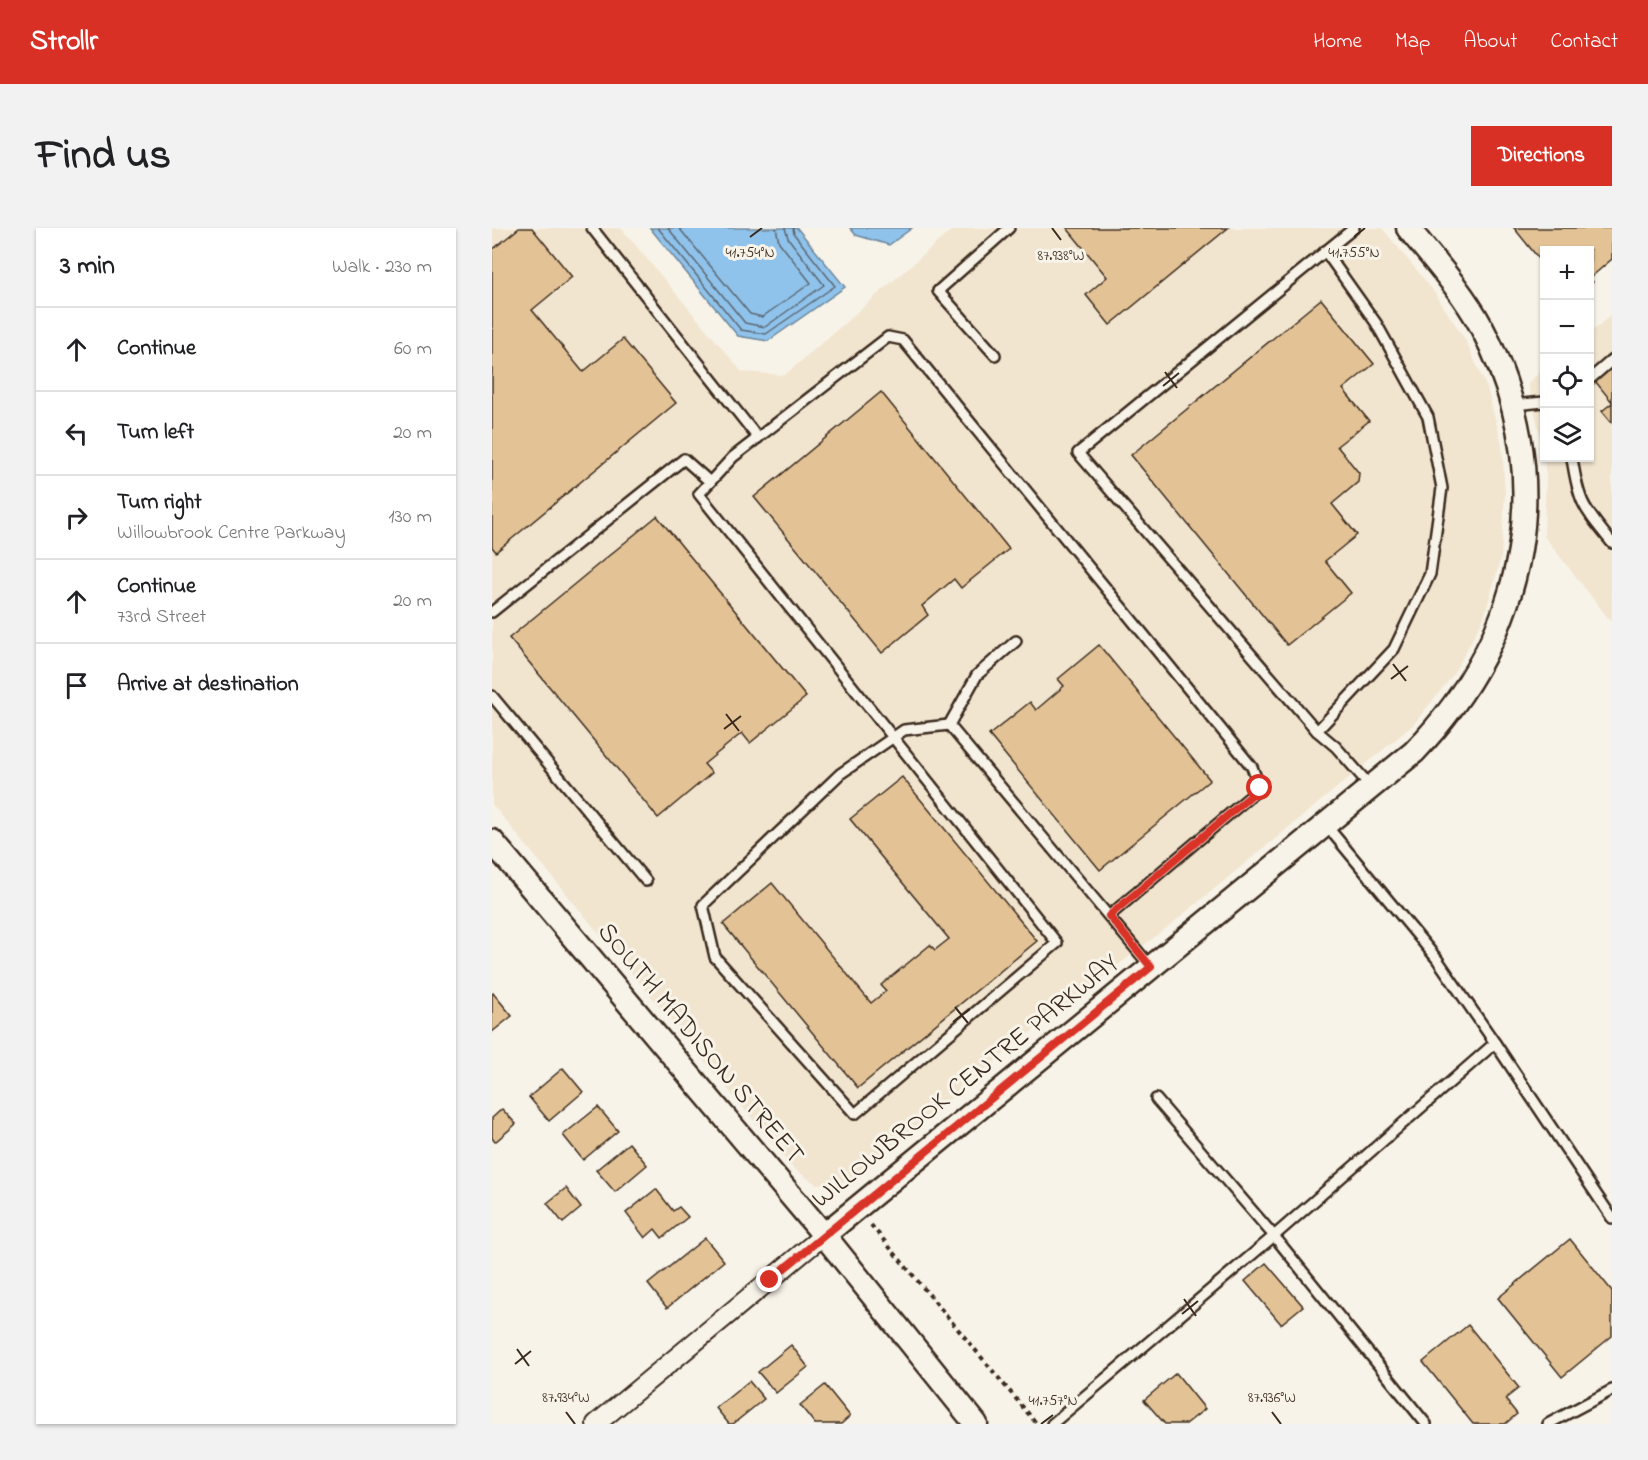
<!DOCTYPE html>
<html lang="en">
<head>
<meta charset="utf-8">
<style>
	body { margin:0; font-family:"Indie Flower",sans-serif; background:#f2f2f2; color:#202124 }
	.controls { position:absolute; right:18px; top:18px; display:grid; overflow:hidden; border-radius:0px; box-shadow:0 2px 4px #0004 }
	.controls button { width:54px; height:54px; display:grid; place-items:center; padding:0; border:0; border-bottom:2px solid #e0e0e0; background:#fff; color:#202124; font:30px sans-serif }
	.stop { position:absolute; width:18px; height:18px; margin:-14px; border:4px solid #d93025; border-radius:50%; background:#fff }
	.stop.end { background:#d93025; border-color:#fff; box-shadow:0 2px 6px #0008 }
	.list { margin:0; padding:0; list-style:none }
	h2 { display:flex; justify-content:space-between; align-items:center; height:78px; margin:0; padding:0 24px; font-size:26px }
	h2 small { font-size:20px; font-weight:400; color:#757577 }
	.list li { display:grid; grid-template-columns:39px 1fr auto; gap:18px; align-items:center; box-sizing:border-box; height:84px; padding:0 24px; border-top:2px solid #e0e0e0 }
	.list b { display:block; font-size:22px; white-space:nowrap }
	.list p { margin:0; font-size:20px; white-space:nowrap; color:#757577 }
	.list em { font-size:20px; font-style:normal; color:#757577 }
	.icon { flex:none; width:33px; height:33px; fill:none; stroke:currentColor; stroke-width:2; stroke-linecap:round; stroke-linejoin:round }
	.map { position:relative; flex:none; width:1120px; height:1196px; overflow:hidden; border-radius:0px }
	header { display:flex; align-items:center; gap:36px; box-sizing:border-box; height:84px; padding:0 30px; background:#d93025; color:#fff }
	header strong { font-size:28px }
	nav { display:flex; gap:33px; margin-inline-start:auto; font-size:21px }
	.intro { display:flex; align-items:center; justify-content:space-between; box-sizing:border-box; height:144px; padding:0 36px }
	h1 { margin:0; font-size:42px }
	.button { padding:15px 27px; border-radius:0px; background:#d93025; color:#fff; font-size:21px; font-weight:700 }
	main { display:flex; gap:36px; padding:0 36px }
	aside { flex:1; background:#fff; border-radius:0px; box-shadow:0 2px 4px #0004 }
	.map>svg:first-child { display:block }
</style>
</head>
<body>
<header>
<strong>Strollr</strong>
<nav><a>Home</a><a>Map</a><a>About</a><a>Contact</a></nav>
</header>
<div class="intro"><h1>Find us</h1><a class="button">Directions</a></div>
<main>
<aside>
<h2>3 min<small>Walk · 230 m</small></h2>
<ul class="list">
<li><svg class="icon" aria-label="ahead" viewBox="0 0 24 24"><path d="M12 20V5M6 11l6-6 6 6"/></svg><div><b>Continue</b></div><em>60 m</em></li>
<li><svg class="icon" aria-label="left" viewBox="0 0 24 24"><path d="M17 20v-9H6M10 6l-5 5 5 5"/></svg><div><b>Turn left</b></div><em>20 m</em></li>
<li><svg class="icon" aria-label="right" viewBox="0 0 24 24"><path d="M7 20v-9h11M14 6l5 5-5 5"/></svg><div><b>Turn right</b><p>Willowbrook Centre Parkway</p></div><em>130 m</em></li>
<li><svg class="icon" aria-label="ahead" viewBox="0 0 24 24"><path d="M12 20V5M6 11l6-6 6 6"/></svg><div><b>Continue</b><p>73rd Street</p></div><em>20 m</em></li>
<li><svg class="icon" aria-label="arrive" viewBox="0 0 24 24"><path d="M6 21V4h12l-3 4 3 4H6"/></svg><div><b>Arrive at destination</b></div></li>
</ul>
</aside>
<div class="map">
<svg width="1120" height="1196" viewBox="0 0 1120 1196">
	<rect width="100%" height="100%" fill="#f7f3e8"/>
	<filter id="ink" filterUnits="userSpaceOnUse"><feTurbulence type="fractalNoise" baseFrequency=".0167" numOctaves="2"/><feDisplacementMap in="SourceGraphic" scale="12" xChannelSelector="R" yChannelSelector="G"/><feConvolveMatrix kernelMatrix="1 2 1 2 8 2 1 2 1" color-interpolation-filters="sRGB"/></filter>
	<g filter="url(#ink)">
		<g fill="#f1e5cf">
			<polygon points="0,0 129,0 250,144 293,147 462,0 890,0 940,61 972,110 995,160 1010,217 1013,267 1009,330 992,389 961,447 921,497 682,694 530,811 365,948 353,954 324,956 301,940 0,576"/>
			<polygon points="1120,86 1120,395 1052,308 1054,248 1050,216 1036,155 1052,141 1052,230 1098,230 1098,105"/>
		</g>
		<g fill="#8fc3ec" stroke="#6d869a" stroke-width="1.5">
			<polygon points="158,0 305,0 353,59 276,113 246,108"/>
			<polygon points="358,0 420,0 397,17 364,7"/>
		</g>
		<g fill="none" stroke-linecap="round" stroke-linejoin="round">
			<g stroke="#5d6770" stroke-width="1.5">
				<polyline points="166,0 249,102 274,106 343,58 302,6 301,0"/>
				<polyline points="176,0 253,95 273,99 332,57 296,10 293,0"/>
				<polyline points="187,0 258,86 270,89 319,55 287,14 284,0"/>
			</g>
		</g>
		<g fill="#e3c396" stroke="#3b2a1e" stroke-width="1.5">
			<polygon points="27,0 40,0 80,49 40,82 91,144 131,111 184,175 4,324 0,319 0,22"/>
			<polygon points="575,0 736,0 618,97 594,67 615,49"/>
			<polygon points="1022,0 1120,0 1120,31 1098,50 1101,54 1098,57 1098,22 1052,22 1052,37"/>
			<polygon points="829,71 882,136 851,161 877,193 845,218 867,245 866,254 840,276 865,307 833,333 859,365 795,417 639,227"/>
			<polygon points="1120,140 1120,174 1103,153"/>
			<polygon points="389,164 517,321 469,360 462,351 430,378 436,387 390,425 262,269"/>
			<polygon points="1120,175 1120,195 1110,183"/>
			<polygon points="165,288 314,469 258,515 250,505 212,536 220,545 166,590 17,410"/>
			<polygon points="607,417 718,552 608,642 497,507 538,474 544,482 572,458 566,451"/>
			<polygon points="410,549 545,713 366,860 231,696 280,655 379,775 394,763 389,757 438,717 443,722 457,711 358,591"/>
			<polygon points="1,765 20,788 0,804 0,766"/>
			<polygon points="71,840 91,864 57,893 37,869"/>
			<polygon points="106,879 126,903 91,932 71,907"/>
			<polygon points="10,881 24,896 3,914 0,910 0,890"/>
			<polygon points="137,915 155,937 123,964 104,942"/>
			<polygon points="74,960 89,980 71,995 55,975"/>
			<polygon points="164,961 181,983 187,979 196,989 170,1010 163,1001 153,1010 134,985"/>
			<polygon points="213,1010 232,1033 175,1080 156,1056"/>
			<polygon points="1078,1011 1120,1063 1120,1108 1070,1149 1006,1070"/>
			<polygon points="774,1035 811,1078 789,1096 753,1053"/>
			<polygon points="976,1097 1027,1160 1013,1171 1025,1186 1013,1196 981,1196 931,1134"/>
			<polygon points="299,1117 316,1139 284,1165 266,1144"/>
			<polygon points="684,1145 713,1181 694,1196 673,1196 652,1172"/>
			<polygon points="257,1153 272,1171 241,1196 237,1196 224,1180"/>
			<polygon points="333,1157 358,1188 349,1196 323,1196 308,1177"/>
		</g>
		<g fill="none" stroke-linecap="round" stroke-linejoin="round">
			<g stroke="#3b2a1e" stroke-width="14">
				<g id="service">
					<polyline points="100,0 266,210"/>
					<polyline points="862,0 586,225 825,503 844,519 880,560"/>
					<polyline points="503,127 446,63 517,0"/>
					<polyline points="1098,151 1120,132"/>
					<polyline points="1021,177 1052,174"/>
					<path d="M1080,230C1087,276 1091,279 1120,315"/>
					<polyline points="0,384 192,231 218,254"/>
					<polyline points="524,413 485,447 457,497 659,739"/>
					<polyline points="0,468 154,653"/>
					<polyline points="457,497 412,502 348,546 211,677 223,729 363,886 565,715 207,266 241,229 396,109 411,112 760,539 768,560 617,688"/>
					<polyline points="825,503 902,421 938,346 950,260 936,189 884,95 833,23"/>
					<polyline points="834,597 945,731 1003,815"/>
					<polyline points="664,871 782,1008 1003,815 1120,990"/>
					<polyline points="560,1196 782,1008 934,1196"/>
					<polyline points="1056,1196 1120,1162"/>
				</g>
			</g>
			<g stroke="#3b2a1e" stroke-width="22">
				<polyline id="minor" points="104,1196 332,1007"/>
			</g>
			<g stroke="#3b2a1e" stroke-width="27">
				<g id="tertiary">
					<polyline points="0,613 332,1007 484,1196"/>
					<path d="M332,1007L922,524C1037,405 1067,247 989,98C970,63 941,31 916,0"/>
				</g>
			</g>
			<polyline stroke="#3b2a1e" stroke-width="4" stroke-dasharray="4.5 4.5" stroke-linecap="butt" points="379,997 545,1196"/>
			<use href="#service" stroke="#f7f3e8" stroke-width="9"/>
			<use href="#minor" stroke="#f7f3e8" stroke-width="18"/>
			<use href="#tertiary" stroke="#f7f3e8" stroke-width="22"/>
		</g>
	</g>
	<g fill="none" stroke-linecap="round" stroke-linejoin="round" filter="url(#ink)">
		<polyline stroke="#d93025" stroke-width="8" points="278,1052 659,739 617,688 768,560"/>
	</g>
	<path fill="none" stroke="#3b2a1e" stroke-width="2" d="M560,0L569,12M258,9L270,0M862,9L873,0M673,144L685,160M671,158L687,145M901,436L914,453M899,451L916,438M234,486L247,503M232,501L249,488M463,779L476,795M461,794L478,781M692,1071L704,1088M690,1086L706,1073M25,1121L37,1138M23,1136L39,1123M74,1184L83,1196M780,1184L789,1196M549,1196L561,1187"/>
	<g text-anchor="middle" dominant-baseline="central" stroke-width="6" stroke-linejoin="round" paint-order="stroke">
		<g font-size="27" fill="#3b2a1e" stroke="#f7f3e8">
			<text transform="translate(208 816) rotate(50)">SOUTH MADISON STREET</text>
			<text transform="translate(474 854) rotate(-39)">WILLOWBROOK CENTRE PARKWAY</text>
		</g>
	</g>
	<g font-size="15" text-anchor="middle" fill="#3b2a1e" stroke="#f7f3e8" stroke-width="6" stroke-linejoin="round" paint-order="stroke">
		<text x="258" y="29">41.754°N</text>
		<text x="862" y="29">41.755°N</text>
		<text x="569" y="32">87.938°W</text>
		<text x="74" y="1174">87.934°W</text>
		<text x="780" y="1174">87.936°W</text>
		<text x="561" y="1177">41.757°N</text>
	</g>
</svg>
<div class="controls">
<button>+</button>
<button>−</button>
<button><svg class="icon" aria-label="locate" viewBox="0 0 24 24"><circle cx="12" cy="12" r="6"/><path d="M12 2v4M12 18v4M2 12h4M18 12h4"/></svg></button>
<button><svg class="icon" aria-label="layers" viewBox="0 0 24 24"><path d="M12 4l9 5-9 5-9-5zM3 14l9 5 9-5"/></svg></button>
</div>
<div class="stop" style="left:768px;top:560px"></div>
<div class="stop end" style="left:278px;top:1052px"></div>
</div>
</main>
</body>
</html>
